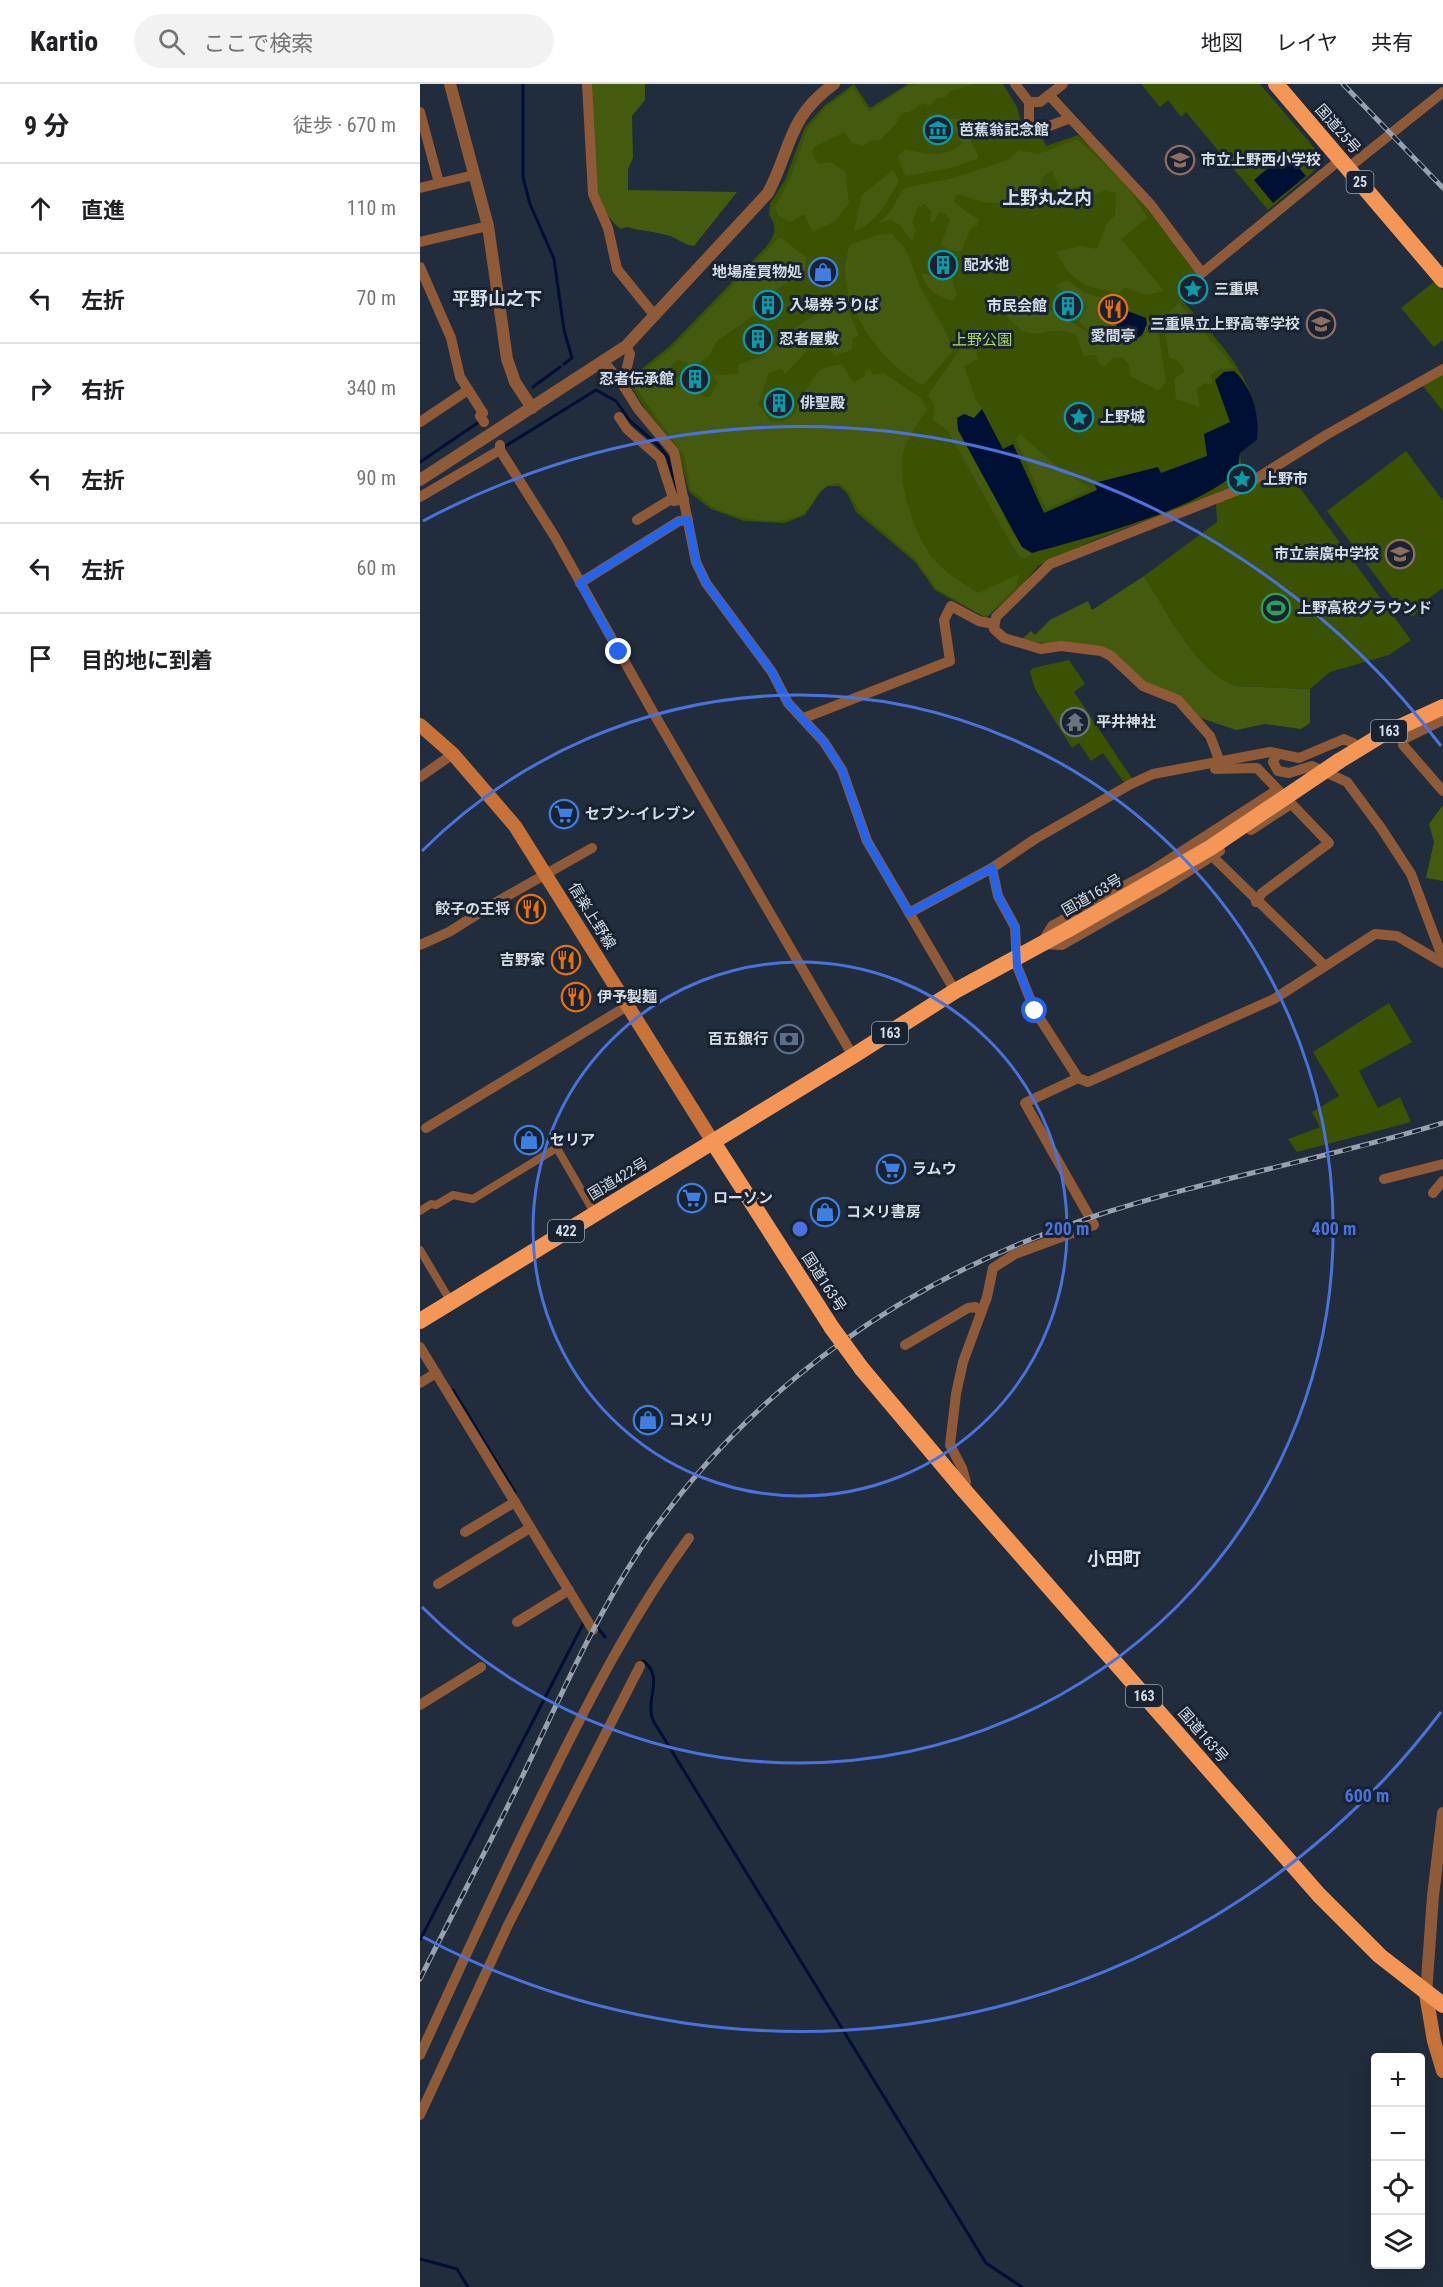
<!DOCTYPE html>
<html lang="ja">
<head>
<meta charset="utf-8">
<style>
	body { margin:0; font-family:"Roboto Condensed","Noto Sans JP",sans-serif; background:#f2f2f2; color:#202124 }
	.controls { position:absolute; right:18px; bottom:18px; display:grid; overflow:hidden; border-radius:6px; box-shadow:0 6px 24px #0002 }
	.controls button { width:54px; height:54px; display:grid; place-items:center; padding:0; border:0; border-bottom:2px solid #e0e0e0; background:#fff; color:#202124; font:30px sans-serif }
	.stop { position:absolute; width:18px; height:18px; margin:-14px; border:4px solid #2563eb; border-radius:50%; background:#fff }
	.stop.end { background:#2563eb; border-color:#fff; box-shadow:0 2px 6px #0008 }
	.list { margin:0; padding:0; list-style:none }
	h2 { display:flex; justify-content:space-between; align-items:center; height:78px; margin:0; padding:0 24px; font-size:26px }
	h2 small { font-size:20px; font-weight:400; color:#757577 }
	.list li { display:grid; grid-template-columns:39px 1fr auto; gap:18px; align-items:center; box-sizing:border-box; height:90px; padding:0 24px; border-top:2px solid #e0e0e0 }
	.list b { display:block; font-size:22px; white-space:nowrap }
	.list em { font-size:20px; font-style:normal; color:#757577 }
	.icon { flex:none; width:33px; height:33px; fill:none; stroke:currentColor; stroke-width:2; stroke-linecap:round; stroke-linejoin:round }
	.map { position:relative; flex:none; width:1023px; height:2203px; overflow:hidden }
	header { display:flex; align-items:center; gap:36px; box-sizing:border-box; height:84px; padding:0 30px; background:#fff; border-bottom:2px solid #e0e0e0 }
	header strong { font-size:28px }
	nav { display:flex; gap:33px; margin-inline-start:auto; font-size:21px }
	.search { width:420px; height:54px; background:#f2f2f2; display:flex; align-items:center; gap:15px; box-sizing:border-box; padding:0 21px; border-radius:33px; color:#757577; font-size:22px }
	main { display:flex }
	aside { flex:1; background:#fff }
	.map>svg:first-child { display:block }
</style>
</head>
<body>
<header>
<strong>Kartio</strong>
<div class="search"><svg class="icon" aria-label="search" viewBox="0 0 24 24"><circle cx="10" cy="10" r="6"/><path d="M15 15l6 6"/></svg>ここで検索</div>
<nav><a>地図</a><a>レイヤ</a><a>共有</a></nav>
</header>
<main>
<aside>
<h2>9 分<small>徒歩 · 670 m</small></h2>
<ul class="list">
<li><svg class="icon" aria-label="ahead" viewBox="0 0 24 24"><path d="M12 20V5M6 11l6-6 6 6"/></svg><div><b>直進</b></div><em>110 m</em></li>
<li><svg class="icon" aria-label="left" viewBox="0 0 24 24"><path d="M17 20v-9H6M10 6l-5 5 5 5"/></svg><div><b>左折</b></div><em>70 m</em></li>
<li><svg class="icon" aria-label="right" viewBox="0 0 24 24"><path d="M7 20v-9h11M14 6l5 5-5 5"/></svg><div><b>右折</b></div><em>340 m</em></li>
<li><svg class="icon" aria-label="left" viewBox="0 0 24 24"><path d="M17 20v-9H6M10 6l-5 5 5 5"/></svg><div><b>左折</b></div><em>90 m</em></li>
<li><svg class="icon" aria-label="left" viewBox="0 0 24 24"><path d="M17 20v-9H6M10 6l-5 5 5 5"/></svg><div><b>左折</b></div><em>60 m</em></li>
<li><svg class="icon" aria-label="arrive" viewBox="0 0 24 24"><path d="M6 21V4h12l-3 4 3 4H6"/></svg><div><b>目的地に到着</b></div></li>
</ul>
</aside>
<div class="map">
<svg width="1023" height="2203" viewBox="0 0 1023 2203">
	<rect width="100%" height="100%" fill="#212c3c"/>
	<g fill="#3c5203">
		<path d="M434,0L450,24L488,0H583L597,23L601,39L622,53L626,62L658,51L705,96L783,196L761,215C796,255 843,298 837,356L820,369L823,398L734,437L719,439L672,457L618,482L597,507L566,534L515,506L495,478L436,428L427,409L419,402H408L401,407L385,431L365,439L324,437L291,425L269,408L258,367L225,325L209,299V295L250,262L346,163C355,151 358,144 349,131L350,120L365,96L385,43L404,22Z"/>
		<polygon points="721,0 840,0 902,73 892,89 848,126 766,28 761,33 748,16 740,23"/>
		<polygon points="1015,197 1023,207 1023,256 1014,263 981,224"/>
		<polygon points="1023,289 1023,327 1002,301"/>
		<polygon points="986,367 1023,417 1023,504 1005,517 994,532 985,531 907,427"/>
		<path d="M860,385L869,389L991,556L969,571L910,588L890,605L816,602C775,587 747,527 724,492L797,438L796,420Z"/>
		<polygon points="649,576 665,600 654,608 713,696 705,700 683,669 671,677 659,659 652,664 615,605 610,588 613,584"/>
		<polygon points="969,919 992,958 939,987 958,1024 980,1013 991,1038 877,1068 868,1055 900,1043 892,1028 919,1012 893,968"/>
	</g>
	<g fill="#445b0f">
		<path d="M170,0H225V16L212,32L213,74L208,85V106L317,108L274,162C263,161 257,153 246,151C233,147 220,147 207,143L201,145C165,119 172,42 170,0Z"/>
		<polygon points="496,0 556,0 530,7 526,13 517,14 510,22 503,19 489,28 482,29 476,40 460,56 449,57 443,62 432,59 425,48 394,63 392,69 396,78 400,80 410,78 425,87 429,119 415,137 393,148 384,130 370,138 358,131 355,123 370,95 388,44 406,23 433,4 449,28 484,4"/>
		<path d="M527,34L542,36L559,74L531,84L485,92L478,73L485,65C510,71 521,75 542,60Z"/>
		<path d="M657,55C684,79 711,102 727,134L701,155L744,207C727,212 720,211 705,203L699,209C665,203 653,200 636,168L661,162L677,165L686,140L695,131L696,109L685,106L666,114L661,102L640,106L632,86L624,92L621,100C583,118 581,127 540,110L535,112L534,118L559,136L557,142L551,144L541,168L529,166L521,160L530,137L525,129L519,128L514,138L510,137L512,128L505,120L498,123L492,138L496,146L492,158L480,141L471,136L459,139L470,128L484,104L533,94L588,76L599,66L618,70Z"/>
		<path d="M473,86L479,97C468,116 456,141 434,147L442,111Z"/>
		<path d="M472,150L486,166L500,202L526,249L533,267L503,301C460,280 409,210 430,161L457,151Z"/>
		<path d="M360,153L386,173L385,186L335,221L339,228L297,257L289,272L276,282L257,276L250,284L253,294L284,313H290L298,299L293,291L319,290L318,281L340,273L359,260L358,254L375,248V244L422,214L439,251L433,254L431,266L414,272L405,255L395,249L386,268L365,290L362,285L349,289L338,320L350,337L362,338L376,329L378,314C400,297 384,286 422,280L434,299L445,292V287L449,284L453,291L463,289L501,314L507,325C499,338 486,355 483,370C477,399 496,458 517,479C529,491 544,500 558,509L599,490L595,505L568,531H561L516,504L496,476L439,426L429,408L419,399C398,401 399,413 386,427C368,445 314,435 293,423C285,418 279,410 271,406L264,372L211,297L252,264Z"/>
		<path d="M501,189L519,194H532L537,210L532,217C514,210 508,207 501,189Z"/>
		<path d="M647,196L664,209L684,214L679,224L692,235L697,234L695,244L698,249L716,255L723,253L727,234L733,236L736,231L746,298L740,305L737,306L711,292L709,280L702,273L692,274L685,283L678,279L676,271L664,272L656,251C627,236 612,270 583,226L586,220L601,211H605L673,251L659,238L668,222L635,202Z"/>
		<path d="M759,219L815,284L800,285L791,291L793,301L785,299L776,305L780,323L756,315L754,295L765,287L757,276L749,273L745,251L749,247C745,232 748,229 759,219Z"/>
		<path d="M541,264L556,266L558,275L544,282L555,314L562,325L554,334C561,362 584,459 612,469L606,475L598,471L590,458L528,347L513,336L514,320L508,311Z"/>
		<polygon points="600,350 640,385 671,405 626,425 596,355"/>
		<path d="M724,492C747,527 775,587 816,602L890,605V639L881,645L845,640L816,646L778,633L725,600L694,570L601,556L611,547L615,551L630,536L668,517L672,526Z"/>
		<polygon points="1023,721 1023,797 1006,794 1014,758 1009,740"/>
	</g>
	<g fill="#001034">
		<polygon points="866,69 886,92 853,119 834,96"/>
		<polygon points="705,226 726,234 727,240 722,251 717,254 699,248 696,243 701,228"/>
		<path d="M814,287C833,304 840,332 837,356L820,369L817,388C770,429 672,452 612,469L602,463L538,346L537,334L544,330L554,334L562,325L583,365L593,360L624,429L677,406L674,399L738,383L741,389L787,372L784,350L810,338L795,296L804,288Z"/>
	</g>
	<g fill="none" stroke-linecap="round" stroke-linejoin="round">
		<g stroke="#001034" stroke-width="3">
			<polyline points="103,0 103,93 110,120 134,175 144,246 152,274 144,280"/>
			<polyline points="113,303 140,283"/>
			<polyline points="84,363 176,306 196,317 210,337 238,361 248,374 256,406"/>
			<polyline points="0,378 59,338"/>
			<polyline points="33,1306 95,1408"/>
			<polyline points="175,1540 185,1553"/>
			<path d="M223,1577C246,1593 223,1617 234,1638L566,2179L602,2203"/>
			<polyline points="0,1856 164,1538"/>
			<polyline points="0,2175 37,2185 48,2203"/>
		</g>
		<g stroke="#8f5a38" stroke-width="8">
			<polyline points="0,1127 11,1120 16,1121 33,1111 53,1115 135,1065 138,1066 175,1130"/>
			<polyline points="0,1166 31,1218"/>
		</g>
		<g stroke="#8f5a38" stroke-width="10">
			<polyline points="167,0 173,110 188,144 197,185 235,232"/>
			<polyline points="595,0 609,18 609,43 616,47 648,35"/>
			<polyline points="629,11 643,0"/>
			<polyline points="609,18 620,18 629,11 731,121 782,189 921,75"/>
			<polyline points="0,28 19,99"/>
			<polyline points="928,84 1023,8"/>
			<polyline points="0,104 54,91"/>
			<polyline points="0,158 68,142"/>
			<polyline points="0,183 31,254 40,293 63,329 60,332 64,338"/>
			<polyline points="206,262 210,270 203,301 218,325 254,368 276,478 286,499 352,588 368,619 404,658 422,686 447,757 535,907"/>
			<polyline points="184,278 203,301"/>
			<polyline points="199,333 207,345 240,374 254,417 264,415"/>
			<polyline points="0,338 48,306"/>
			<polyline points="80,361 80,366 135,453 230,623 433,972"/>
			<polyline points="0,413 80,366"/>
			<polyline points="217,436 253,414"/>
			<polyline points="160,499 259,437 268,436"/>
			<polyline points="384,634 530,577 524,536 531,522 559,537 573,540"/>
			<polyline points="1023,636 984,655 983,661 1023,707"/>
			<polyline points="937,665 933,659 924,655 879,674 850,668 733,690 711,700 615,755 572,784 578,812 595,843 597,882 615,927 658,994 668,998 854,915 955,850 977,852 1023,879"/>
			<polyline points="857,670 853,678 858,687 869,689 892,682 927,698 961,744 991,790 1023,875"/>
			<polyline points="800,678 790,652 758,616 723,602 691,572 681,567 641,562 621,565 584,554 574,545 576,533 630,480 818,406 906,351 1023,285"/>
			<polyline points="795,685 837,684 909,759 842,809 836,818"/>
			<polyline points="0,693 33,670"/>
			<polyline points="831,746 871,720"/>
			<polyline points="800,767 742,804 642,861 621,860 632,842 730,788 857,706"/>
			<polyline points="792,772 905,882"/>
			<polyline points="489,829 572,784"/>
			<polyline points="0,861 29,848 80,816 172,764"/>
			<polyline points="6,1044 209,921"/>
			<polyline points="964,1095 1023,1080"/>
			<polyline points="1013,1109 1023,1097"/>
			<polyline points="485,1261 548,1224 555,1223 561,1227"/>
			<polyline points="0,1263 173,1546"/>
			<polyline points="0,1299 16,1289"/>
			<polyline points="543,1405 546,1398 542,1384 530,1361 536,1310 543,1278 567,1213 573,1184 595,1170 674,1141 605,1019 658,994"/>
			<polyline points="45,1448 95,1418"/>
			<polyline points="18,1500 110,1444"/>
			<polyline points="97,1538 149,1506"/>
			<polyline points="0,1621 61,1583"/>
			<path d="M0,1971C41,1881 82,1791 126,1703C169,1616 212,1532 269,1454"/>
			<polyline points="0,2031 88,1841 220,1582"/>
		</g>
		<g stroke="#8f5a38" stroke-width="12">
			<polyline points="30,0 68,142 87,275 95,298 112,324"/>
			<path d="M0,396L206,262L348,109C372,63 367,34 414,0"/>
			<polyline points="1006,1910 1013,1812 1023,1729"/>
		</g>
		<g stroke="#c67238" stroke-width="14">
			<polyline points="0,641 33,670 95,742 293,1058"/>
			<polyline points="1006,1910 1014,1957 1023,1987"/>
		</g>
		<g stroke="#f49656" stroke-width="16">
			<polyline points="856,0 1023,196"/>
			<polyline points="919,677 960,652 1023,623"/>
			<polyline points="293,1058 412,1244"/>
			<polyline points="0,1237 433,972 535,907 649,845"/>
			<polyline points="442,1285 543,1405 899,1811 960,1872 1023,1921"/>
		</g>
		<g stroke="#98a1ad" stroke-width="5">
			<g id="rail">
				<polyline points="923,0 1023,104"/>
				<path d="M0,1895C34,1826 70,1760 103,1691C140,1614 174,1535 221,1464C330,1302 489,1193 672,1133C787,1095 907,1075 1023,1039"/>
			</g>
		</g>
		<use href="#rail" stroke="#182231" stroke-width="3" stroke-dasharray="9" stroke-linecap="butt"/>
		<g stroke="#f49656" stroke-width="16">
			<polyline points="649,845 790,764 919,677"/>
			<polyline points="412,1244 442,1285"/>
		</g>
	</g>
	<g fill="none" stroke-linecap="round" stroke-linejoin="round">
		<polyline stroke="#2563eb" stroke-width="8" points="199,568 160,499 259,437 268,436 276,478 286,499 352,588 368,619 404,658 422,686 447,757 489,829 572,784 578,812 595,843 597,882 615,927"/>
	</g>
	<g fill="none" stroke="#4b72dc" stroke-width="3">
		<circle cx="380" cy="1145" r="267"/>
		<path d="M2 767A534 534 0 1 1 2 1523"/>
		<path d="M1021 1628A802 802 0 0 1 3 1853M3 437A802 802 0 0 1 1021 662"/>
	</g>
	<defs>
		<g id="museum-ring" transform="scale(1.5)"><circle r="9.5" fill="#182231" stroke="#0f9aa8" stroke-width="1.5"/><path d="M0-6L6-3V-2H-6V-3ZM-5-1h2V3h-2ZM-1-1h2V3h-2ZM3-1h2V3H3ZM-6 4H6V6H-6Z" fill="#0f9aa8"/></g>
		<g id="school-ring" transform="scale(1.5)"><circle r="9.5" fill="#182231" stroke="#8d6e63" stroke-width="1.5"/><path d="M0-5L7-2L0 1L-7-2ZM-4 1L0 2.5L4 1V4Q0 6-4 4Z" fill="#8d6e63"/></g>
		<g id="building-ring" transform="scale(1.5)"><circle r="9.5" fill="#182231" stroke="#0f9aa8" stroke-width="1.5"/><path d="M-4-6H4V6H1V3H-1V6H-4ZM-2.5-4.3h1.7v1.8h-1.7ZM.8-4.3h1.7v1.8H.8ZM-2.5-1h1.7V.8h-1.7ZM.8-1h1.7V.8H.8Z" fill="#0f9aa8"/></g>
		<g id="shop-ring" transform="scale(1.5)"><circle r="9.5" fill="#182231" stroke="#3f7fe0" stroke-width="1.5"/><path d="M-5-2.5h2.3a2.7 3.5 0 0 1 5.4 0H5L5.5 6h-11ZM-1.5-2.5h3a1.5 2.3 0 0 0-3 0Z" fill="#3f7fe0"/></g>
		<g id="sight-ring" transform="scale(1.5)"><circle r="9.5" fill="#182231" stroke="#0f9aa8" stroke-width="1.5"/><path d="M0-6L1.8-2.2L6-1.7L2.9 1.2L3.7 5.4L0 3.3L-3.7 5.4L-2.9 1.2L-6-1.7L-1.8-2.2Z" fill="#0f9aa8"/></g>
		<g id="restaurant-ring" transform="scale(1.5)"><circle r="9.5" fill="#182231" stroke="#e8710a" stroke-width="1.5"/><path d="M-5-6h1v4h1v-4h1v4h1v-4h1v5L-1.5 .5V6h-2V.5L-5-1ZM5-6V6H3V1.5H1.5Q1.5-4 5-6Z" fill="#e8710a"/></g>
		<g id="stadium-ring" transform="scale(1.5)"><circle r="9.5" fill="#182231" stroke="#2e9e5b" stroke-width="1.5"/><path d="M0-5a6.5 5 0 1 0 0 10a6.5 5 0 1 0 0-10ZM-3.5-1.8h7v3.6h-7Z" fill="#2e9e5b"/></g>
		<g id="temple-ring" transform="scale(1.5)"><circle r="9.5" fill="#182231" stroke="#6b7280" stroke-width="1.5"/><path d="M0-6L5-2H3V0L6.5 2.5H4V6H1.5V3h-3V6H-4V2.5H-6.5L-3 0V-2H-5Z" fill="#6b7280"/></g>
		<g id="supermarket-ring" transform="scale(1.5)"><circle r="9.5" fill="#182231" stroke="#3f7fe0" stroke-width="1.5"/><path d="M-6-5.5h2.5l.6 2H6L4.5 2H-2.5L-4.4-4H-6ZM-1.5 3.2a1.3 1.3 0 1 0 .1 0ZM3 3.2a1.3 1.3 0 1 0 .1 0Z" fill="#3f7fe0"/></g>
		<g id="bank-ring" transform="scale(1.5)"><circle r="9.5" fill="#182231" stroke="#5c6f8a" stroke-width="1.5"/><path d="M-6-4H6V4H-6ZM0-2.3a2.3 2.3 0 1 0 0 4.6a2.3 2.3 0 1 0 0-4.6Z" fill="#5c6f8a"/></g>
	</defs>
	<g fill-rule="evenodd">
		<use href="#museum-ring" x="518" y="46"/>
		<use href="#school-ring" x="760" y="76"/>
		<use href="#building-ring" x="523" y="181"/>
		<use href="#shop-ring" x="403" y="188"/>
		<use href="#sight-ring" x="773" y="205"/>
		<use href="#building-ring" x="348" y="221"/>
		<use href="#building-ring" x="648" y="222"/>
		<use href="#restaurant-ring" x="693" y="225"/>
		<use href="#school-ring" x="901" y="240"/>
		<use href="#building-ring" x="338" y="255"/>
		<use href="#building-ring" x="275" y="295"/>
		<use href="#building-ring" x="359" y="319"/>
		<use href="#sight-ring" x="659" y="333"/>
		<use href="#sight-ring" x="822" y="395"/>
		<use href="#school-ring" x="980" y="470"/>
		<use href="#stadium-ring" x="856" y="524"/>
		<use href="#temple-ring" x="655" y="638"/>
		<use href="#supermarket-ring" x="144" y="730"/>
		<use href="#restaurant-ring" x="111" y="825"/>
		<use href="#restaurant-ring" x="146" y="876"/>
		<use href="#restaurant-ring" x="156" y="913"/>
		<use href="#bank-ring" x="369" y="955"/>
		<use href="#shop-ring" x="109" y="1056"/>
		<use href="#supermarket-ring" x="471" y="1085"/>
		<use href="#supermarket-ring" x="272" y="1114"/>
		<use href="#shop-ring" x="405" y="1128"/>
		<use href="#shop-ring" x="228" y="1336"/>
	</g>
	<g text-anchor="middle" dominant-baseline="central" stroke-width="6" stroke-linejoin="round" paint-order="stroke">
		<g fill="#182231" stroke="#9ca4b0" stroke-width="1.5">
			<rect x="926.5" y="87" width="27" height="22" rx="4.5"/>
			<rect x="951" y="636" width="36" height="22" rx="4.5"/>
			<rect x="452" y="938" width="36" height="22" rx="4.5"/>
			<rect x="128" y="1136" width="36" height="22" rx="4.5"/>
			<rect x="706" y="1601" width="36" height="22" rx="4.5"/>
		</g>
		<g font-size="14" font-weight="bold" fill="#d4dce6">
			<text x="940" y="98">25</text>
			<text x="969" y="647">163</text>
			<text x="470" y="949">163</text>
			<text x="146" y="1147">422</text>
			<text x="724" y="1612">163</text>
		</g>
		<g font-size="15" fill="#d4dce6" stroke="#182231">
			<text transform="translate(918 45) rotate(49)">国道25号</text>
			<text transform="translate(672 811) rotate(-30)">国道163号</text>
			<text transform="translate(172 832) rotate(58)">信楽上野線</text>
			<text transform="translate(198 1095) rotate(-31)">国道422号</text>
			<text transform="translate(404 1198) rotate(57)">国道163号</text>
			<text transform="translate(783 1651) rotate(49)">国道163号</text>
		</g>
		<g font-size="15" font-weight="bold" fill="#d4dce6" stroke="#182231" text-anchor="start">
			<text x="539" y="46">芭蕉翁記念館</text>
			<text x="781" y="76">市立上野西小学校</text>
			<text x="544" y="181">配水池</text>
			<text x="382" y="188" text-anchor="end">地場産買物処</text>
			<text x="794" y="205">三重県</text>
			<text x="369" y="221">入場券うりば</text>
			<text x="627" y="222" text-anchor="end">市民会館</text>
			<text x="880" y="240" text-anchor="end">三重県立上野高等学校</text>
			<text x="693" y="252" text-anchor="middle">愛間亭</text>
			<text x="359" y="255">忍者屋敷</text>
			<text x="254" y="295" text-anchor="end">忍者伝承館</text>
			<text x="380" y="319">俳聖殿</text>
			<text x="680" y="333">上野城</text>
			<text x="843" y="395">上野市</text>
			<text x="959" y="470" text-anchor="end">市立崇廣中学校</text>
			<text x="877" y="524">上野高校グラウンド</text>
			<text x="676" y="638">平井神社</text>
			<text x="165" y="730">セブン-イレブン</text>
			<text x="90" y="825" text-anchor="end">餃子の王将</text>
			<text x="125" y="876" text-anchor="end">吉野家</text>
			<text x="177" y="913">伊予製麺</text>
			<text x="348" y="955" text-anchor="end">百五銀行</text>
			<text x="130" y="1056">セリア</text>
			<text x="492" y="1085">ラムウ</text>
			<text x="293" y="1114">ローソン</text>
			<text x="426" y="1128">コメリ書房</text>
			<text x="249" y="1336">コメリ</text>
		</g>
		<g font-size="15" fill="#b0dc61" stroke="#182231">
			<text x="562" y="256">上野公園</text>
		</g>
		<g font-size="18" font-weight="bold" fill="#d4dce6" stroke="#182231">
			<text x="627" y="113">上野丸之内</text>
			<text x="77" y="214">平野山之下</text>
			<text x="694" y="1474">小田町</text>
		</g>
	</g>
	<circle cx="380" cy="1145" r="9" fill="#4b72dc" stroke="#182231" stroke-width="3"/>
	<g font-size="18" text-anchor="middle" font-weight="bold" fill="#4b72dc" stroke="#182231" stroke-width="6" stroke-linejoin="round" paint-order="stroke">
		<text x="647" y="1151">200 m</text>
		<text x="914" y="1151">400 m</text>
		<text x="947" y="1718">600 m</text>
	</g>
</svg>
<div class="controls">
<button>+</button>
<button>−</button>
<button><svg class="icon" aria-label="locate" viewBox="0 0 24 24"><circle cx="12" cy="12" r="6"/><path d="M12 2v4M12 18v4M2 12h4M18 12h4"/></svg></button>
<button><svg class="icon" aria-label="layers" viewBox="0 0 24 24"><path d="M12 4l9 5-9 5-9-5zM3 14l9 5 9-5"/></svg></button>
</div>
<div class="stop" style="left:615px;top:927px"></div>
<div class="stop end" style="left:199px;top:568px"></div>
</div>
</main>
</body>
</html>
